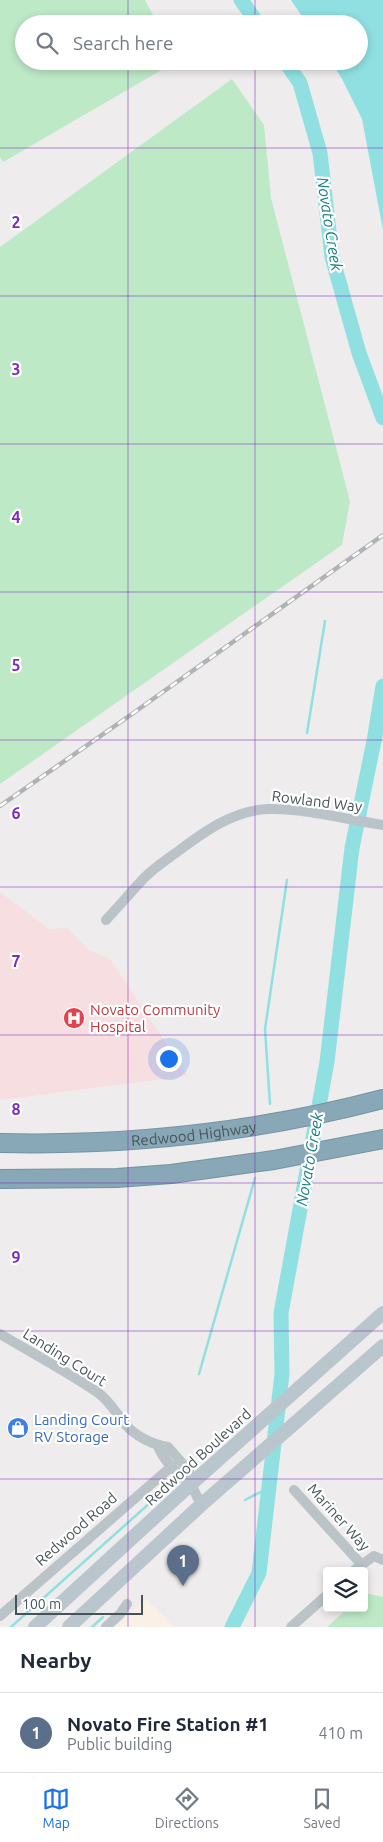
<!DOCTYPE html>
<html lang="en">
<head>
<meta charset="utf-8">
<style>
	body { margin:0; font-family:Ubuntu,sans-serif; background:#f2f2f3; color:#1f2937 }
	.controls { position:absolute; right:15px; bottom:15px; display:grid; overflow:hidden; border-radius:5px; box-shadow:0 2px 8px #0003 }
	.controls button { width:45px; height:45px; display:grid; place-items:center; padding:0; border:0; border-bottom:1px solid #e0e1e3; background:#fff; color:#1f2937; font:25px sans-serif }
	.scale { position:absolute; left:15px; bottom:12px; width:128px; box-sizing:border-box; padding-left:5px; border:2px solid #475358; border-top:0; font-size:14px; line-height:18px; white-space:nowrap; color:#475358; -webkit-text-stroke:4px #fff; paint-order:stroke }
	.you { position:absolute; left:168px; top:1058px; width:18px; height:18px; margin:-12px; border:4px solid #fff; border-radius:50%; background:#1a73e8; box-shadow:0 0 0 8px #1a73e833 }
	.badge { display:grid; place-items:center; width:32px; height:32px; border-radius:50%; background:#1a73e8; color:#fff; font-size:16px; font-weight:700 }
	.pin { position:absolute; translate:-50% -41px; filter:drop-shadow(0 1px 2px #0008) }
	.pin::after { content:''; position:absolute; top:26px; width:18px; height:15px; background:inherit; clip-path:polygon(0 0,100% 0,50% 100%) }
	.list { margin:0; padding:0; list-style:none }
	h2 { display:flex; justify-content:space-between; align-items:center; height:65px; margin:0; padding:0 20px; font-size:21px }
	h2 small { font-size:16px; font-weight:400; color:#747a83 }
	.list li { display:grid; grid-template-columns:32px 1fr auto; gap:15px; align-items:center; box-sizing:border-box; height:80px; padding:0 20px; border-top:1px solid #e0e1e3 }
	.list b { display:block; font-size:19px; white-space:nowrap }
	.list p { margin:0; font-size:16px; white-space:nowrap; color:#747a83 }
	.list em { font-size:16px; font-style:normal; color:#747a83 }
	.icon { flex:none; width:28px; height:28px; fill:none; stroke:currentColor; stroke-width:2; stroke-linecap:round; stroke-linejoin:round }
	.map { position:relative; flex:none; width:383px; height:1627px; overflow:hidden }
	.search { position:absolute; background:#fff; box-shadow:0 2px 8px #0003; left:15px; right:15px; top:15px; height:55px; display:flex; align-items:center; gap:12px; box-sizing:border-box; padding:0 18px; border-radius:28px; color:#747a83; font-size:19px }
	.sheet { height:145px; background:#fff }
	nav { display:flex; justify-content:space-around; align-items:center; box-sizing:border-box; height:70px; border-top:1px solid #e0e1e3; background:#fff; font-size:14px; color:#747a83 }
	nav a { display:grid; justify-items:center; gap:2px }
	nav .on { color:#1a73e8 }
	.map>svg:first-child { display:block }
</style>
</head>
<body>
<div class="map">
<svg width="383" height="1627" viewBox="0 0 383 1627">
	<rect width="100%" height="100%" fill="#efeced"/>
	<polygon fill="#f9f0e6" points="146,1599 175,1627 115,1627"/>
	<polygon fill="#f7dee1" points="0,892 49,929 67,928 89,950 110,959 188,1076 0,1100"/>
	<g fill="#bee9c7">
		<polygon points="0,0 145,0 158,24 24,24 24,61 177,61 3,162 0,157"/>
		<polygon points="232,79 264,125 271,198 350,501 342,545 0,784 0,247"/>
		<polygon points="365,1593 383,1597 383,1627 327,1627 348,1608 364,1608"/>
	</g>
	<polygon fill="#90e0e2" points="291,0 383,0 383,230 362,119 342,79 331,61 359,61 359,24 307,24"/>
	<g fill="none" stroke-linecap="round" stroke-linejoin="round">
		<g stroke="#90e0e2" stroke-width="2.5">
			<polyline points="307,733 325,621"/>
			<polyline points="270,1104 265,1029 287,880"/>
			<polyline points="199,1374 255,1178"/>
			<polyline points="245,1500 270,1487"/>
			<polyline points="11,1627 170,1485"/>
			<polyline points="92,1627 103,1617"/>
		</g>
		<g stroke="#90e0e2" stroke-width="15">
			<polyline points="241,0 258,24"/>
			<polyline points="285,61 300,83 320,153 332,257 359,353 383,418"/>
			<polyline points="232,1627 259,1573 282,1374 281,1313 327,1062 352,848 374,741 383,686"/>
		</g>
		<g stroke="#7493a2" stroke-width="20">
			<g id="highway">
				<path id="s1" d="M0,1143C129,1146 258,1132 383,1099"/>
				<polyline points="0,1179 117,1178 171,1174 274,1160 383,1139"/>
			</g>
		</g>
		<g stroke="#b9c3c8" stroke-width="10">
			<path d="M106,920C119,906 131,892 144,878C154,868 166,860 177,852C205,831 234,810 269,809C303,808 349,820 383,825"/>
			<path d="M0,1334C32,1353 66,1371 97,1392C109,1400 116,1413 125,1424C135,1436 153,1445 168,1447L189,1471L191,1484L201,1505"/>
			<path d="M158,1446C163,1460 179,1476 191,1484"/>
			<polyline points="294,1490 361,1564"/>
			<polyline points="353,1571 374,1556 383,1560"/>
			<polyline points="0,1616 172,1466"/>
			<polyline points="106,1627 120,1614 127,1604"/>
			<polyline points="291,1627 327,1595"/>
		</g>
		<g stroke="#bac6cd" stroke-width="14">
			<polyline points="35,1627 191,1484 383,1313"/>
			<polyline points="69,1627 201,1505 383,1346"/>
		</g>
		<use href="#highway" stroke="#89a8b7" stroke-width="18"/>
		<g stroke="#afb3b6" stroke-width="4.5">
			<polyline id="rail" points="0,806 132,714 383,535"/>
		</g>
		<use href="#rail" stroke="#fff" stroke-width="2.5" stroke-dasharray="8" stroke-linecap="butt"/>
	</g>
	<path fill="none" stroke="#7b2cbf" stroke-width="1" stroke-opacity="0.55" d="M128,0V24M255,0V24M128,61V1627M255,61V1627M0,148H383M0,296H383M0,444H383M0,592H383M0,740H383M0,887H383M0,1035H383M0,1183H383M0,1331H383M0,1479H383"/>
	<defs>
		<g id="hospital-disc" transform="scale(1.125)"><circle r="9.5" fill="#e0444e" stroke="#fff"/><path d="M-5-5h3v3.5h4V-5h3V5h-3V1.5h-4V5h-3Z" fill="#fff"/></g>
		<g id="shop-disc" transform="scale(1.125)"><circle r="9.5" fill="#3f7fe0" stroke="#fff"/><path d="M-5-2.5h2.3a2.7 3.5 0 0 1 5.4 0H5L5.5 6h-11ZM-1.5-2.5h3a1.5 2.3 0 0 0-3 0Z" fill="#fff"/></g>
	</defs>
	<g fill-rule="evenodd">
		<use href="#hospital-disc" x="74" y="1018"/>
		<use href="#shop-disc" x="18" y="1428"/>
	</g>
	<g text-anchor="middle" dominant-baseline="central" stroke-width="4.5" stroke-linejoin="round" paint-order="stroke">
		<g font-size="15" fill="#475358" stroke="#fff">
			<text transform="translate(317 801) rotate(7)">Rowland Way</text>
			<text stroke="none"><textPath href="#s1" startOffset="194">Redwood Highway</textPath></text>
			<text transform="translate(65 1357) rotate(32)">Landing Court</text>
			<text transform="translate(198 1457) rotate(-42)">Redwood Boulevard</text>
			<text transform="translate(339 1517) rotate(48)">Mariner Way</text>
			<text transform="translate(76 1529) rotate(-41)">Redwood Road</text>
		</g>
		<g font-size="15" fill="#be3a42" stroke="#fff" text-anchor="start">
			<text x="90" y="1009">Novato Community<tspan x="90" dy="17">Hospital</tspan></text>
		</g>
		<g font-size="15" fill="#366cbe" stroke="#fff" text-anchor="start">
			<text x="34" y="1419">Landing Court<tspan x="34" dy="17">RV Storage</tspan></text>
		</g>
		<g font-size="16" font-style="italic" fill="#1a8083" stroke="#fff">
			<text transform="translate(330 224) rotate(81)">Novato Creek</text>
			<text transform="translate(309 1159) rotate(-80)">Novato Creek</text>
		</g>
	</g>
	<g font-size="16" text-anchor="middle" font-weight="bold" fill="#7b2cbf" stroke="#fff" stroke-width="4.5" stroke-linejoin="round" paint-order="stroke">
		<text x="16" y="228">2</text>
		<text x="16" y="375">3</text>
		<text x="16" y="523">4</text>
		<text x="16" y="671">5</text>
		<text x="16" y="819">6</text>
		<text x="16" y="967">7</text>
		<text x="16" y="1115">8</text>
		<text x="16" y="1263">9</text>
	</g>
</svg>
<div class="controls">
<button><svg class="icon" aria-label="layers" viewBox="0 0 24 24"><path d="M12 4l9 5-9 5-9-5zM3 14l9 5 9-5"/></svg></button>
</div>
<div class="scale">100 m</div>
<div class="you"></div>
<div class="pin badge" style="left:183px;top:1586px;background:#5c6f8a">1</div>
<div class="search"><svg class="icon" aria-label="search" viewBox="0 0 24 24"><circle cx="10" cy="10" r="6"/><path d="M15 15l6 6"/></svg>Search here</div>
</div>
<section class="sheet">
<h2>Nearby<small></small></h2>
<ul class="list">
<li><span class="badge" style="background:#5c6f8a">1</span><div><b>Novato Fire Station #1</b><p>Public building</p></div><em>410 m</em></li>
</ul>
</section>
<nav>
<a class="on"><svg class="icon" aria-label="map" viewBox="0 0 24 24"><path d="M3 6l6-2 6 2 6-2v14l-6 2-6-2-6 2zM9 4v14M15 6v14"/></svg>Map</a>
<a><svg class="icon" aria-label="directions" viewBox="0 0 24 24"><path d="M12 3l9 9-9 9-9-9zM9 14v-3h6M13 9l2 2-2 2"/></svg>Directions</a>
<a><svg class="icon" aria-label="saved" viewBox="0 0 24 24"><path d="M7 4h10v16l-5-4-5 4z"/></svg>Saved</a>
</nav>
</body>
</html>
